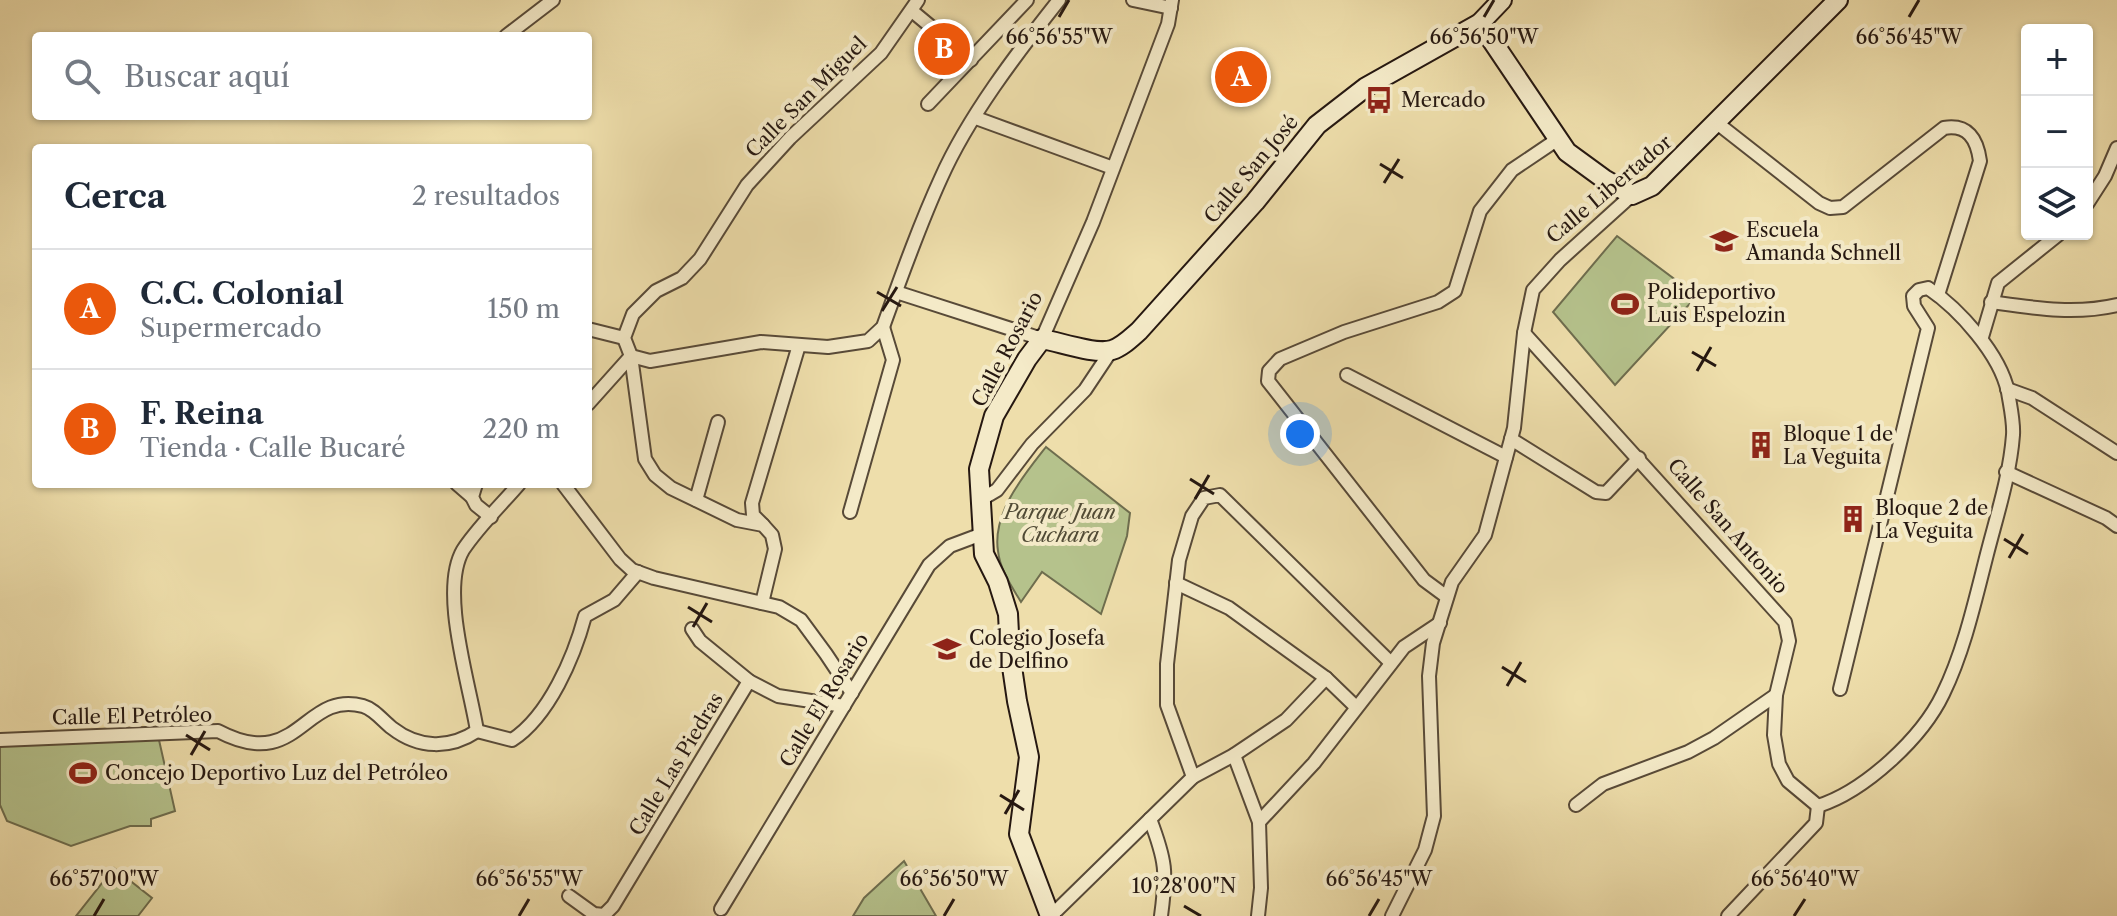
<!DOCTYPE html>
<html lang="es">
<head>
<meta charset="utf-8">
<style>
	body { margin:0; font-family:"Libre Caslon Text",serif; background:#f2f2f3; color:#1f2937 }
	.controls { position:absolute; right:24px; top:24px; display:grid; overflow:hidden; border-radius:8px; box-shadow:0 2px 6px #0004 }
	.controls button { width:72px; height:72px; display:grid; place-items:center; padding:0; border:0; border-bottom:2px solid #e0e1e3; background:#fff; color:#1f2937; font:40px sans-serif }
	.you { position:absolute; left:1300px; top:434px; width:28px; height:28px; margin:-20px; border:6px solid #fff; border-radius:50%; background:#1a73e8; box-shadow:0 0 0 12px #1a73e833 }
	.badge { display:grid; place-items:center; width:52px; height:52px; border-radius:50%; background:#ea580c; color:#fff; font-size:26px; font-weight:700 }
	.pin { position:absolute; translate:-50% -50%; border:4px solid #fff; box-shadow:0 2px 8px #0006 }
	.list { margin:0; padding:0; list-style:none }
	h2 { display:flex; justify-content:space-between; align-items:center; height:104px; margin:0; padding:0 32px; font-size:34px }
	h2 small { font-size:26px; font-weight:400; color:#747a83 }
	.list li { display:grid; grid-template-columns:52px 1fr auto; gap:24px; align-items:center; box-sizing:border-box; height:120px; padding:0 32px; border-top:2px solid #e0e1e3 }
	.list b { display:block; font-size:30px; white-space:nowrap }
	.list p { margin:0; font-size:26px; white-space:nowrap; color:#747a83 }
	.list em { font-size:26px; font-style:normal; color:#747a83 }
	.icon { flex:none; width:44px; height:44px; fill:none; stroke:currentColor; stroke-width:2; stroke-linecap:round; stroke-linejoin:round }
	.map { position:relative; flex:none; width:2117px; height:916px; overflow:hidden }
	.search { position:absolute; background:#fff; box-shadow:0 2px 6px #0004; left:32px; top:32px; width:560px; height:88px; display:flex; align-items:center; gap:20px; box-sizing:border-box; padding:0 28px; border-radius:8px; color:#747a83; font-size:30px }
	.panel { position:absolute; background:#fff; box-shadow:0 2px 6px #0004; left:32px; top:144px; width:560px; height:344px; border-radius:8px }
	.map>svg:first-child { display:block }
</style>
</head>
<body>
<div class="map">
<svg width="2117" height="916" viewBox="0 0 2117 916">
	<rect width="100%" height="100%" fill="#eedeab"/>
	<filter id="stains"><feTurbulence type="fractalNoise" baseFrequency=".0025" numOctaves="4"/><feColorMatrix values="0 0 0 0 .2 0 0 0 0 .09 0 0 0 0 .02 0 0 0 .5 -.17"/></filter>
	<radialGradient id="worn" r=".72"><stop offset=".6" stop-color="#630" stop-opacity="0"/><stop offset="1" stop-color="#630" stop-opacity=".3"/></radialGradient>
	<g fill="#b5c28c" stroke="#6e6d4e" stroke-width="2">
		<polygon points="1617,236 1697,296 1615,385 1553,312"/>
		<path d="M1046,447L1130,513L1127,536L1101,614L1042,572L1021,602C1012,587 1000,570 998,551C992,513 1024,475 1046,447Z"/>
		<polygon points="0,739 159,740 175,811 151,819 151,826 130,826 71,846 7,821 0,805"/>
		<polygon points="904,861 936,916 853,916 864,898"/>
		<polygon points="114,868 152,898 138,916 76,916"/>
	</g>
	<g fill="none" stroke-linecap="round" stroke-linejoin="round">
		<g stroke="#584a38" stroke-width="16">
			<g id="street">
				<polyline points="1133,0 1171,8"/>
				<polyline points="912,11 971,60"/>
				<polyline points="506,36 553,0"/>
				<polyline points="928,104 1027,0"/>
				<polyline points="976,118 1113,168"/>
				<path d="M1717,123L1819,203L1830,208L1843,207L1944,128C1968,124 1977,139 1980,161L1938,295"/>
				<polyline points="2087,204 2105,176 2117,148"/>
				<polyline points="896,292 1042,339 1093,222 1168,24 1172,0"/>
				<path d="M1991,302C2034,308 2074,315 2117,305"/>
				<polyline points="588,329 624,338"/>
				<polyline points="1524,333 1785,622 1789,641 1776,695 1774,735 1779,764 1788,781 1818,806"/>
				<polyline points="1982,337 1998,283 2059,234"/>
				<path d="M631,356L650,361L761,342L828,347L868,341L883,327C901,277 919,226 941,178C968,117 1017,53 1059,0"/>
				<polyline points="1347,375 1506,457"/>
				<polyline points="2007,389 2032,398 2117,453"/>
				<polyline points="588,404 631,356"/>
				<polyline points="1511,439 1596,492 1606,493 1639,458"/>
				<polyline points="2006,472 2106,518 2117,526"/>
				<polyline points="457,484 472,497"/>
				<polyline points="476,484 472,497 476,505 491,517"/>
				<polyline points="563,484 620,559 632,570 654,578 779,607 801,620 826,654 852,693"/>
				<polyline points="696,500 718,422"/>
				<polyline points="980,500 997,490 1032,444 1085,390 1111,351"/>
				<polyline points="850,512 893,360 883,327"/>
				<polyline points="763,525 753,515 752,503 799,345"/>
				<polyline points="1176,583 1229,608 1326,678 1356,707"/>
				<polyline points="1447,597 1424,580 1268,381 1269,371 1280,359 1344,332 1438,302 1455,291 1480,211 1512,170 1558,139"/>
				<polyline points="762,603 775,549 772,535 763,525 737,520 671,488 655,475 645,459 631,356 624,338 633,314 656,291 682,278 700,259 747,185 790,138 881,53 918,0"/>
				<polyline points="692,629 700,641 749,681"/>
				<path d="M477,731C470,685 439,591 463,550C478,527 501,505 519,484"/>
				<path d="M477,731L512,740C549,716 574,657 585,616L614,600L638,572"/>
				<path d="M0,740L218,731C299,774 303,690 363,706C374,709 383,721 392,728C419,749 450,749 477,731"/>
				<polyline points="1234,755 1259,822 1261,888 1258,916"/>
				<polyline points="1193,777 1167,705 1167,664 1179,560 1192,516 1204,498 1220,495 1391,663"/>
				<polyline points="1576,805 1603,784 1688,752 1714,738 1776,695"/>
				<path d="M1818,806C1865,791 1922,738 1943,694C1964,651 1975,601 1987,554C1997,515 2010,475 2013,435C2014,422 2010,405 2008,392C2000,354 1959,309 1928,288L1919,290L1913,296L1914,306L1928,328L1840,689"/>
				<path d="M1150,819C1166,861 1167,872 1161,916"/>
				<polyline points="1259,822 1314,763 1404,647 1440,623"/>
				<polyline points="569,896 594,914 604,915 613,906 749,681 778,696 844,706"/>
				<polyline points="721,909 929,565 950,546 982,534"/>
				<polyline points="1051,916 1193,777 1234,755 1286,720 1326,678"/>
				<polyline points="1392,916 1425,850 1434,816 1429,676 1433,643 1452,582 1485,535 1514,428 1524,333 1533,290 1560,260 1632,195"/>
				<polyline points="1728,916 1816,823 1818,806"/>
			</g>
		</g>
		<g stroke="#261811" stroke-width="22">
			<g id="secondary">
				<polyline points="1480,23 1567,152 1604,179 1632,195 1652,186 1838,0"/>
				<path d="M1050,916L1019,834L1029,757L1017,701L1010,653L1008,614L998,582L984,554L979,469L994,416L1027,359L1042,339C1060,342 1095,355 1112,350C1122,347 1131,338 1139,331L1255,202L1317,125L1366,87L1480,23L1502,0"/>
			</g>
		</g>
		<use href="#street" stroke="#f4eac8" stroke-width="12"/>
		<use href="#secondary" stroke="#f4eac8" stroke-width="18"/>
	</g>
	<path fill="none" stroke="#261811" stroke-width="3" d="M1059,17L1069,0M1484,17L1494,0M1909,17L1919,0M1380,164L1403,178M1384,183L1399,159M877,292L901,306M882,311L897,287M1692,352L1716,366M1697,371L1711,347M1190,479L1214,494M1195,499L1209,475M2004,539L2028,554M2009,558L2023,534M688,607L712,622M693,627L707,603M1502,667L1526,682M1507,686L1521,662M186,735L210,750M191,755L205,731M1000,795L1024,810M1005,814L1019,790M1184,906L1201,916M94,916L104,899M519,916L529,899M944,916L954,899M1369,916L1379,899M1794,916L1805,899"/>
	<defs>
		<g id="bus-bare" transform="scale(2.16)"><path d="M-5-6H5V4H4V6H2V4H-2V6H-4V4H-5ZM-3.5-4V0h7V-4ZM-3.5 1.2v1.5H-2V1.2ZM2 1.2v1.5H3.5V1.2Z" fill="#8f2418" stroke="#f4eac8" stroke-width="2.5" paint-order="stroke"/></g>
		<g id="school-bare" transform="scale(2.16)"><path d="M0-5L7-2L0 1L-7-2ZM-4 1L0 2.5L4 1V4Q0 6-4 4Z" fill="#8f2418" stroke="#f4eac8" stroke-width="2.5" paint-order="stroke"/></g>
		<g id="stadium-bare" transform="scale(2.16)"><path d="M0-5a6.5 5 0 1 0 0 10a6.5 5 0 1 0 0-10ZM-3.5-1.8h7v3.6h-7Z" fill="#8f2418" stroke="#f4eac8" stroke-width="2.5" paint-order="stroke"/></g>
		<g id="building-bare" transform="scale(2.16)"><path d="M-4-6H4V6H1V3H-1V6H-4ZM-2.5-4.3h1.7v1.8h-1.7ZM.8-4.3h1.7v1.8H.8ZM-2.5-1h1.7V.8h-1.7ZM.8-1h1.7V.8H.8Z" fill="#8f2418" stroke="#f4eac8" stroke-width="2.5" paint-order="stroke"/></g>
	</defs>
	<g fill-rule="evenodd">
		<use href="#bus-bare" x="1379" y="100"/>
		<use href="#school-bare" x="1724" y="241"/>
		<use href="#stadium-bare" x="1625" y="304"/>
		<use href="#building-bare" x="1761" y="445"/>
		<use href="#building-bare" x="1853" y="519"/>
		<use href="#school-bare" x="947" y="649"/>
		<use href="#stadium-bare" x="83" y="773"/>
	</g>
	<g text-anchor="middle" dominant-baseline="central" stroke-width="8" stroke-linejoin="round" paint-order="stroke">
		<g font-size="20" fill="#261811" stroke="#f4eac8">
			<text transform="translate(806 97) rotate(-45)">Calle San Miguel</text>
			<text transform="translate(1251 169) rotate(-50)">Calle San José</text>
			<text transform="translate(1609 189) rotate(-40)">Calle Libertador</text>
			<text transform="translate(1007 349) rotate(-62)">Calle Rosario</text>
			<text transform="translate(1728 526) rotate(49)">Calle San Antonio</text>
			<text transform="translate(824 700) rotate(-59)">Calle El Rosario</text>
			<text transform="translate(132 716) rotate(-1)">Calle El Petróleo</text>
			<text transform="translate(676 764) rotate(-59)">Calle Las Piedras</text>
		</g>
		<g font-size="20" fill="#261811" stroke="#f4eac8" text-anchor="start">
			<text x="1401" y="100">Mercado</text>
			<text x="1746" y="230">Escuela<tspan x="1746" dy="23">Amanda Schnell</tspan></text>
			<text x="1647" y="292">Polideportivo<tspan x="1647" dy="23">Luis Espelozin</tspan></text>
			<text x="1783" y="434">Bloque 1 de<tspan x="1783" dy="23">La Veguita</tspan></text>
			<text x="1875" y="508">Bloque 2 de<tspan x="1875" dy="23">La Veguita</tspan></text>
			<text x="969" y="638">Colegio Josefa<tspan x="969" dy="23">de Delfino</tspan></text>
			<text x="105" y="773">Concejo Deportivo Luz del Petróleo</text>
		</g>
		<g font-size="20" font-style="italic" fill="#514b36" stroke="#f4eac8">
			<text x="1060" y="512">Parque Juan<tspan x="1060" dy="23">Cuchara</tspan></text>
		</g>
	</g>
	<g font-size="20" text-anchor="middle" fill="#261811" stroke="#f4eac8" stroke-width="8" stroke-linejoin="round" paint-order="stroke">
		<text x="1909" y="44">66°56'45"W</text>
		<text x="1059" y="44">66°56'55"W</text>
		<text x="1484" y="44">66°56'50"W</text>
		<text x="104" y="886">66°57'00"W</text>
		<text x="529" y="886">66°56'55"W</text>
		<text x="954" y="886">66°56'50"W</text>
		<text x="1379" y="886">66°56'45"W</text>
		<text x="1805" y="886">66°56'40"W</text>
		<text x="1184" y="893">10°28'00"N</text>
	</g>
	<rect width="100%" height="100%" filter="url(#stains)"/>
	<rect width="100%" height="100%" fill="url(#worn)"/>
</svg>
<div class="controls">
<button>+</button>
<button>−</button>
<button><svg class="icon" aria-label="layers" viewBox="0 0 24 24"><path d="M12 4l9 5-9 5-9-5zM3 14l9 5 9-5"/></svg></button>
</div>
<div class="you"></div>
<div class="pin badge" style="left:1241px;top:77px">A</div>
<div class="pin badge" style="left:944px;top:49px">B</div>
<div class="search"><svg class="icon" aria-label="search" viewBox="0 0 24 24"><circle cx="10" cy="10" r="6"/><path d="M15 15l6 6"/></svg>Buscar aquí</div>
<section class="panel">
<h2>Cerca<small>2 resultados</small></h2>
<ul class="list">
<li><span class="badge">A</span><div><b>C.C. Colonial</b><p>Supermercado</p></div><em>150 m</em></li>
<li><span class="badge">B</span><div><b>F. Reina</b><p>Tienda · Calle Bucaré</p></div><em>220 m</em></li>
</ul>
</section>
</div>
</body>
</html>
